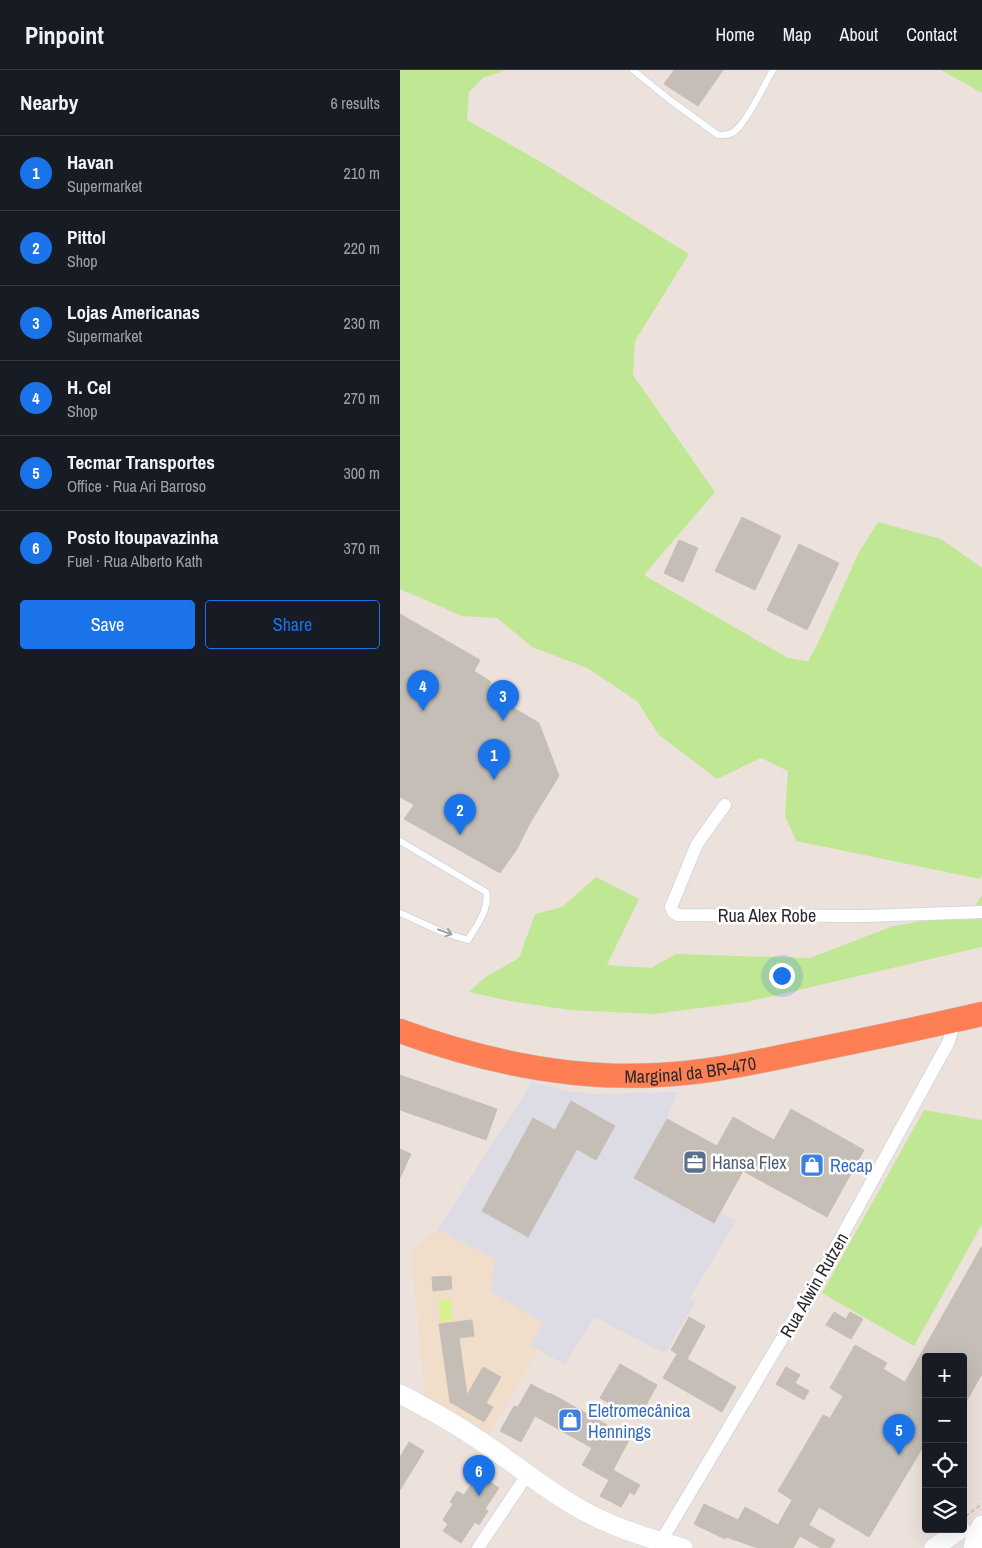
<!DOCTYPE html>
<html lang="en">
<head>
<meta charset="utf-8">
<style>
	body { margin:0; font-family:"Archivo Narrow",sans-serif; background:#242831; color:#f1f3f6 }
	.controls { position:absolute; right:15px; bottom:15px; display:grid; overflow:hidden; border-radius:5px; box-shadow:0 5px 20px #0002 }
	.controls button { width:45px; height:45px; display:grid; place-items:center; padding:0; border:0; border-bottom:1px solid #363941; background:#171b24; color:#f1f3f6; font:25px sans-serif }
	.you { position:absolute; left:381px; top:905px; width:18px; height:18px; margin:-12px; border:4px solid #fff; border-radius:50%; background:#1a73e8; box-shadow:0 0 0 8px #1a73e833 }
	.badge { display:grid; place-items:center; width:32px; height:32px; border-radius:50%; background:#1a73e8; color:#fff; font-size:16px; font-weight:700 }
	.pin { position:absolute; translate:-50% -41px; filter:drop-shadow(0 1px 2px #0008) }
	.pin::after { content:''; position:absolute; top:26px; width:18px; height:15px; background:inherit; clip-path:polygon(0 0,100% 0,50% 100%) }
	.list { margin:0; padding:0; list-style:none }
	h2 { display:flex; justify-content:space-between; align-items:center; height:65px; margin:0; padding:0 20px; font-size:21px }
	h2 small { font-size:16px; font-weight:400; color:#9ea1a6 }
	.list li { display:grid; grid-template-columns:32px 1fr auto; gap:15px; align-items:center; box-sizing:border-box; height:75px; padding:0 20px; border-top:1px solid #363941 }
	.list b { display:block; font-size:19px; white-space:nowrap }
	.list p { margin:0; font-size:16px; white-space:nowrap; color:#9ea1a6 }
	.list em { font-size:16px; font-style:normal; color:#9ea1a6 }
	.actions { display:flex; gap:10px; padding:15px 20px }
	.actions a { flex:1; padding:11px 0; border:1px solid #1a73e8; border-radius:5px; text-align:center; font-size:18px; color:#1a73e8 }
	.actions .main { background:#1a73e8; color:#fff }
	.icon { flex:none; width:28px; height:28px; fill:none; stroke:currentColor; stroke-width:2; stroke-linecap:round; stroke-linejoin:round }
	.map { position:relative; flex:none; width:582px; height:1478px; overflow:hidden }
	header { display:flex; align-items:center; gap:30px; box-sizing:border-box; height:70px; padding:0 25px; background:#171b24; border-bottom:1px solid #363941 }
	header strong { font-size:24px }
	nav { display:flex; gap:28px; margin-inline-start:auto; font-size:18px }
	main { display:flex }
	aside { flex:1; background:#171b24 }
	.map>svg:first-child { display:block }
</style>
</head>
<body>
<header>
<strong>Pinpoint</strong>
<nav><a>Home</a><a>Map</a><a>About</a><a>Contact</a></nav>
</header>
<main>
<aside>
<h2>Nearby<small>6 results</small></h2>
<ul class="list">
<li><span class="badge">1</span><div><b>Havan</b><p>Supermarket</p></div><em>210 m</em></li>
<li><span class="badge">2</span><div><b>Pittol</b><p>Shop</p></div><em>220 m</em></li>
<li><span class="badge">3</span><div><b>Lojas Americanas</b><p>Supermarket</p></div><em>230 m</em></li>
<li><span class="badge">4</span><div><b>H. Cel</b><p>Shop</p></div><em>270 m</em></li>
<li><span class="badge">5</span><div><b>Tecmar Transportes</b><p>Office · Rua Ari Barroso</p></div><em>300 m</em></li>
<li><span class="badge">6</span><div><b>Posto Itoupavazinha</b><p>Fuel · Rua Alberto Kath</p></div><em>370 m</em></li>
</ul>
<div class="actions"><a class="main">Save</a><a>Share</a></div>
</aside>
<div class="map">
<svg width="582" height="1478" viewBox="0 0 582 1478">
	<rect width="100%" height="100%" fill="#ede2db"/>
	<polygon fill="#dddce5" points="132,1012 167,1021 195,1024 278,1022 267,1049 234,1108 314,1152 320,1142 336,1151 290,1228 296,1231 265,1284 194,1247 165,1295 129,1275 142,1253 90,1221 95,1189 37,1160"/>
	<polygon fill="#f0ddca" points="37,1160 95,1189 90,1221 143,1253 130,1275 138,1280 88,1366 25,1329 11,1181"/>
	<g fill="#c0e894">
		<polygon points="0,0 106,0 83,8 69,22 67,50 141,92 289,184 235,271 233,305 315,422 244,505 388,588 408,591 417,575 458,484 478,452 541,469 582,498 582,804 580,809 396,771 385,746 388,701 361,688 317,709 259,665 237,631 187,598 132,577 97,548 62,546 0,519"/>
		<polygon points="541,0 582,0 582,23"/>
		<polygon points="196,807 239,829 207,895 251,898 276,884 410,888 493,856 570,843 582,825 582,877 347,932 253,944 169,940 110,931 69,922 84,908 119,888 135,844 162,837"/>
		<polygon points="524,1040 582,1050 582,1154 514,1276 422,1223"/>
	</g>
	<polygon fill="#d9f08f" points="39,1229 51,1229 53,1251 40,1252"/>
	<g fill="#c5beb7" stroke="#c9beb5">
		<polygon points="274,0 323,0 298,36 264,14"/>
		<polygon points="342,447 381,466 355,520 315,501"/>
		<polygon points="279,470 298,478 283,512 264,503"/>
		<polygon points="399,474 439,493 407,560 367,540"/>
		<polygon points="0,544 80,590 74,601 91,612 87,622 139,653 159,706 130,753 117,779 100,803 4,749 14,735 0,727"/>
		<polygon points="0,1005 97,1039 86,1070 0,1040"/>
		<polygon points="171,1031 215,1056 196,1090 177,1079 128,1167 82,1141 133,1048 155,1060"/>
		<polygon points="391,1039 464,1080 427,1147 343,1101 314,1153 234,1108 267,1049 317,1076 333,1047 374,1070"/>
		<polygon points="0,1079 11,1084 0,1108"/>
		<polygon points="582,1176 582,1304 563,1337 563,1287 526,1287 526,1372 469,1467 419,1437 409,1455 435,1470 430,1478 421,1478 400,1466 393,1478 358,1478 326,1467 325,1469 294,1454 304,1434 338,1450 345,1437 378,1455 392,1430 378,1421 423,1345 430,1348 443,1326 430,1318 455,1275 487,1293 483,1299 505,1312"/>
		<polygon points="51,1206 52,1219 33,1221 32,1207"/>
		<polygon points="434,1242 446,1249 450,1242 463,1249 451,1269 426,1255"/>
		<polygon points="289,1247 305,1256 287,1289 336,1317 322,1342 263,1308 277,1284 271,1280"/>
		<polygon points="72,1250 74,1266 59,1268 67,1325 83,1297 101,1307 86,1333 93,1337 84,1352 50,1332 39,1254"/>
		<polygon points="220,1294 257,1315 238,1350 200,1328"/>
		<polygon points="386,1297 400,1305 395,1313 409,1321 404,1330 376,1314"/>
		<polygon points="131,1314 149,1324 150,1323 230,1368 213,1400 240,1415 234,1425 230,1422 221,1437 200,1426 209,1410 182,1395 192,1378 135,1346 121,1372 100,1361 114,1336 118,1337"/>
		<polygon points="9,1372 24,1381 0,1420 0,1387"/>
		<polygon points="78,1404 99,1418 85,1439 88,1441 79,1455 75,1452 61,1473 43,1461 48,1454 43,1450 53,1434 50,1432 57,1421 64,1425"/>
	</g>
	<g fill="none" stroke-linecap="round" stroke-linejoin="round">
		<g stroke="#d0d8e4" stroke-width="8">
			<g id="lane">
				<path d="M233,0L270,30L318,65C325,65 332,65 337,59C349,48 364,15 373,0"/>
				<path d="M0,771L86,822C90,839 76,856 68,870L42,862L0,843"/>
			</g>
		</g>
		<g stroke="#d0d8e4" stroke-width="14">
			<g id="street">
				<polyline points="325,735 297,774 271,837 273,842 278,845 465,846 582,842"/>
				<polyline points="78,1478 127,1405"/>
				<polyline points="257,1478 426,1195 548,973 552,961 551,951"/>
			</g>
		</g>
		<g stroke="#d0d8e4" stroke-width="20">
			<g id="secondary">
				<path d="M0,1324C27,1338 54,1353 79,1370C113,1392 144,1419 180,1439C212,1457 247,1468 283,1478"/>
				<polyline points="534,1478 560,1459"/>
				<polyline points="573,1478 576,1465 582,1455"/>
			</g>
		</g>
		<g stroke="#c3c3c3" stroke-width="25">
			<g id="highway">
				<path id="s1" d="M0,961C82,991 172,1010 259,1005C303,1003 347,994 390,985C454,972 518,959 582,944"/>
			</g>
		</g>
		<polyline stroke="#c3c3c3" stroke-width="2" stroke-dasharray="4 2.5" stroke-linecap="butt" points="566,1446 582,1434"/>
		<use href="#lane" stroke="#fff" stroke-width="6"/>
		<use href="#street" stroke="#fff" stroke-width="12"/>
		<use href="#secondary" stroke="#fff" stroke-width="19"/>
		<use href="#highway" stroke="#ff7f55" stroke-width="24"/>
	</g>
	<defs><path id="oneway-shaft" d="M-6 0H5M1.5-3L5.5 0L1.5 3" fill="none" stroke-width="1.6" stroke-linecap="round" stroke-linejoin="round" transform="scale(1.25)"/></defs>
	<use stroke="#9f9f9f" href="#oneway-shaft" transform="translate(45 862) rotate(20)"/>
	<defs>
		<g id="office-square" transform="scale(1.25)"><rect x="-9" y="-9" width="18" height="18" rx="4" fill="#5c6f8a" stroke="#fff"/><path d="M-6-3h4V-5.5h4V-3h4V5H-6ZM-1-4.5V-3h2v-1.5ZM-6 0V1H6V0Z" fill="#fff"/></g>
		<g id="shop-square" transform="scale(1.25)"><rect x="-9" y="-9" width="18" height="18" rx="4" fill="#3f7fe0" stroke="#fff"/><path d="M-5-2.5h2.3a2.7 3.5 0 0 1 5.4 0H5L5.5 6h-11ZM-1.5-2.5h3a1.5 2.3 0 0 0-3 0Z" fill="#fff"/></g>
	</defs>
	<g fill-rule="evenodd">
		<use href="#office-square" x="295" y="1092"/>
		<use href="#shop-square" x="412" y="1095"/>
		<use href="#shop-square" x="170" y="1350"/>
	</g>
	<g text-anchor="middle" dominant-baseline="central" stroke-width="5" stroke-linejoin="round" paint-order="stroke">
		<g font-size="18" fill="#2a2a2a" stroke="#fff">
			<text x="367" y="845">Rua Alex Robe</text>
			<text stroke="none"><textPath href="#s1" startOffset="296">Marginal da BR-470</textPath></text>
			<text transform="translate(414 1215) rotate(-60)">Rua Alwin Rutzen</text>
		</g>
		<g font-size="18" fill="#4e5e75" stroke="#fff" text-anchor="start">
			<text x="312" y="1092">Hansa Flex</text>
		</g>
		<g font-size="18" fill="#366cbe" stroke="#fff" text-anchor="start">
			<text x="430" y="1095">Recap</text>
			<text x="188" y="1340">Eletromecânica<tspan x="188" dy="21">Hennings</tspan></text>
		</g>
	</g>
</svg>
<div class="controls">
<button>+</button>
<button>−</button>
<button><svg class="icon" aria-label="locate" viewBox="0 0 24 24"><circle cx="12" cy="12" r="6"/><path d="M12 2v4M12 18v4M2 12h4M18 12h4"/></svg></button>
<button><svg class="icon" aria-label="layers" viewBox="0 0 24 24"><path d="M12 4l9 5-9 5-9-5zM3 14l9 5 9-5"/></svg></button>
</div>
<div class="you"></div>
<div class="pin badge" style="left:94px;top:710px">1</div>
<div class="pin badge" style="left:60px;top:765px">2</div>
<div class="pin badge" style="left:103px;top:651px">3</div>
<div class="pin badge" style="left:23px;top:641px">4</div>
<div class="pin badge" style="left:499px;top:1385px">5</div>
<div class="pin badge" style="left:79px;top:1426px">6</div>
</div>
</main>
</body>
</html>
